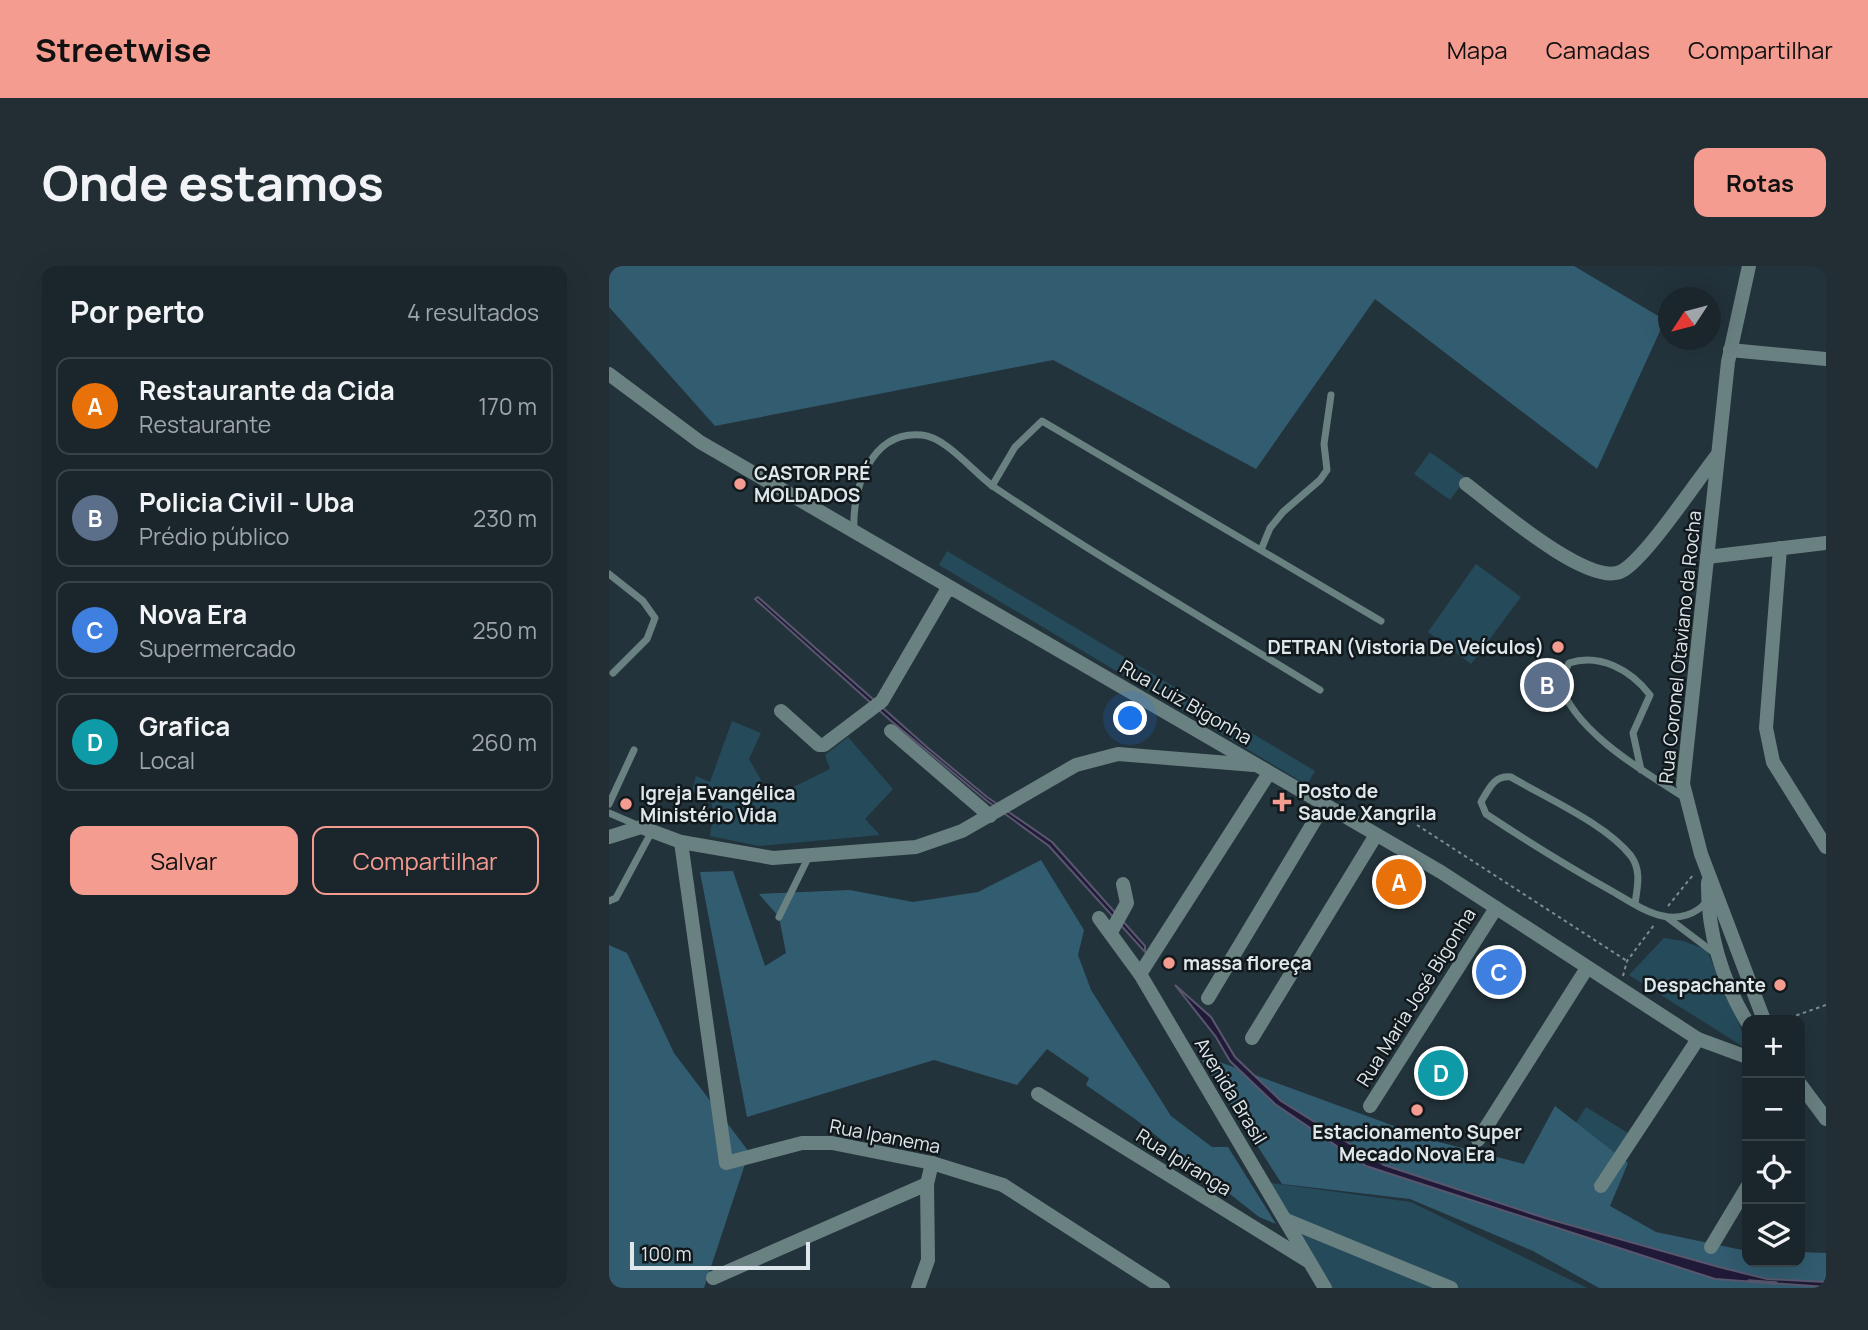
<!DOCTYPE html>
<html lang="pt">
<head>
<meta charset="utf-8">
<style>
	body { margin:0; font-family:Manrope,sans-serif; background:#232e34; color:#f1f3f6 }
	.controls { position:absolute; right:21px; bottom:21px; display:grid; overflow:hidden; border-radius:14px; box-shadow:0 7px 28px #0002 }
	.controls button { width:63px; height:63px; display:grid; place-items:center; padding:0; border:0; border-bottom:2px solid #384348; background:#1a262c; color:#f1f3f6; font:35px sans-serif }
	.compass { position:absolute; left:1049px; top:21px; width:63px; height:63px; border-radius:50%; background:#1a262c; box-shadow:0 7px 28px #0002; rotate:234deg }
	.scale { position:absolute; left:21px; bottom:18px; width:180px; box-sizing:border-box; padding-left:7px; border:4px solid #dde7ec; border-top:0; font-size:19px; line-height:24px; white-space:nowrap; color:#dde7ec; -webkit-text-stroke:5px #12191d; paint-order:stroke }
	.you { position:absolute; left:522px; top:453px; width:24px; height:24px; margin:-18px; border:5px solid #fff; border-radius:50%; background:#1a73e8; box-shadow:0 0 0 10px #1a73e833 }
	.badge { display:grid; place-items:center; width:46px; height:46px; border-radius:50%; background:#f59c91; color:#fff; font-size:23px; font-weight:700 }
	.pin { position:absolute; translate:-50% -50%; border:4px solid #fff; box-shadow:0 2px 7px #0006 }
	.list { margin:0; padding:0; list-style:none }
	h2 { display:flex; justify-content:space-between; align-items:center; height:91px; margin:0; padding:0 28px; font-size:30px }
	h2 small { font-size:23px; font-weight:400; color:#9fa5a9 }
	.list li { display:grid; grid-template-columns:46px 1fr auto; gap:21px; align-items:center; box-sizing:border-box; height:98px; margin:0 14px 14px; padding:0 14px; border:2px solid #384348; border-radius:14px }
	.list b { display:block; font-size:26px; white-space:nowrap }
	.list p { margin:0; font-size:23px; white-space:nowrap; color:#9fa5a9 }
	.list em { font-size:23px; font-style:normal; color:#9fa5a9 }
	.actions { display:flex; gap:14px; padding:21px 28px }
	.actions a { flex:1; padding:16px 0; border:2px solid #f59c91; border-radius:14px; text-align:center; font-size:24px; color:#f59c91 }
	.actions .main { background:#f59c91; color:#111 }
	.icon { flex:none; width:38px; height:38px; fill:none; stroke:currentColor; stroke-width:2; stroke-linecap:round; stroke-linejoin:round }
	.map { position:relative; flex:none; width:1217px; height:1022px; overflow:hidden; border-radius:14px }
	header { display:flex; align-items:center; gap:42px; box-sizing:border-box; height:98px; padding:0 35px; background:#f59c91; color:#111 }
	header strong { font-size:33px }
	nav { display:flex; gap:38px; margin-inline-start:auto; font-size:24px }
	.intro { display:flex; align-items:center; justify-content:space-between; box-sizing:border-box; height:168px; padding:0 42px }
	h1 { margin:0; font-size:49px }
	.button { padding:18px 32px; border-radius:14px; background:#f59c91; color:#111; font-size:24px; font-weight:700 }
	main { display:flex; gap:42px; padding:0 42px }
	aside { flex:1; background:#1a262c; border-radius:14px; box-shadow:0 7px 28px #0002 }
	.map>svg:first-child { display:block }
</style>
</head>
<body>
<header>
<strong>Streetwise</strong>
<nav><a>Mapa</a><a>Camadas</a><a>Compartilhar</a></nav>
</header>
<div class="intro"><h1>Onde estamos</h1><a class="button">Rotas</a></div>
<main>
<aside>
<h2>Por perto<small>4 resultados</small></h2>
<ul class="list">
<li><span class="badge" style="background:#e8710a">A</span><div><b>Restaurante da Cida</b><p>Restaurante</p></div><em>170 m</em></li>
<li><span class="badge" style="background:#5c6f8a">B</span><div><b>Policia Civil - Uba</b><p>Prédio público</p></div><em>230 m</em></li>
<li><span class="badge" style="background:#3f7fe0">C</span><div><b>Nova Era</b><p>Supermercado</p></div><em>250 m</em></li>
<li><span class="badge" style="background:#0f9aa8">D</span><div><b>Grafica</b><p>Local</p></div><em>260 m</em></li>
</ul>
<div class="actions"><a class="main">Salvar</a><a>Compartilhar</a></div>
</aside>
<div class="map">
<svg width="1217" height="1022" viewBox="0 0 1217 1022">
	<rect width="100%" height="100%" fill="#23333b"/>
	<g fill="#254a5a">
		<polygon points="821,186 857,212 841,234 805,208"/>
		<polygon points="338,285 706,505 698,519 330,299"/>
		<polygon points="867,298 912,331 862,398 819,366"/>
		<polygon points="123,455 152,467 140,493 162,532 221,503 216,489 239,471 284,523 256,553 271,569 150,580 101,570 104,548 102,535 83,525 87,510 101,516"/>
		<path d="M1055,672L1074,675L1098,684C1105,702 1138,771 1138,783L1020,709Z"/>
		<polygon points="977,841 1019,867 1005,889 963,863"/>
		<polygon points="662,917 802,936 978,1022 721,1022"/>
	</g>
	<g fill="#325c70">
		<polygon points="0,0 965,0 1056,54 988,203 766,33 647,203 444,94 106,160 0,41"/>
		<polygon points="432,594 475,664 469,689 482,724 562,850 603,881 619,881 667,958 650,951 526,853 477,819 480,812 438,783 408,819 325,794 138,851 91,606 124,605 156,700 177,687 170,651 150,628 241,624 304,636 369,626"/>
		<polygon points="0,679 18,687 65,787 140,886 95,1022 0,1022"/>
		<polygon points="589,788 826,875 915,898 946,840 1019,897 1001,940 1047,966 1138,985 1138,996 1191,996 1191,986 1217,987 1217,1022 990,1022 924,985 801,933 673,918"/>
	</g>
	<g fill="#201937" stroke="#59576d" stroke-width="2">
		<polygon points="149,331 319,482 378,531 443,576 536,680 536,686 440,580 377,534 281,454 146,333"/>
		<polygon points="566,719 602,751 626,791 672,835 775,899 936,952 1110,1001 1158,1013 1217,1016 1217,1021 1106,1013 757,900 666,838 621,795 607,771"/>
	</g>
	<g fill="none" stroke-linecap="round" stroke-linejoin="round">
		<polyline stroke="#59576d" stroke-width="3.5" points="1140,1015 1167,1017"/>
		<g stroke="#7e8b92" stroke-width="2" stroke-dasharray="3.5 3.5" stroke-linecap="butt">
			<polyline points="808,559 1018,695"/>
			<polyline points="1059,640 1084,609"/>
			<polyline points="1014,710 1018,695 1045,659"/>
			<polyline points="1174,754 1217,739"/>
		</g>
		<g stroke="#6a8181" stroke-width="7">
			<polyline points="383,220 406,181 433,155 772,355"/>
			<path d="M245,264C243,224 261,164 313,169C337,171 365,207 385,221C491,293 603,357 711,424"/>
			<polyline points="652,284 661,262 674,246 711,214 718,204 715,178 722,129"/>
			<polyline points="0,308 34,335 46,352 38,373 4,407"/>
			<path d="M1032,504L1024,467L1041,429C1022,404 991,387 960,397L951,416C963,464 1035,506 1075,531"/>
			<polyline points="0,538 25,484"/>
			<polyline points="0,547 28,559"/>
			<polyline points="0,635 7,632 43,565"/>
			<path d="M1026,638C1028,622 1033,605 1022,590C997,558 937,532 902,511C885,509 880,523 872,536L877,548C918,575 958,600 1001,624C1017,633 1035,646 1054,650C1069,654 1088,648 1097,636"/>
			<polyline points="170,651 200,590"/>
			<polyline points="1059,652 1108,689"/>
		</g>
		<g stroke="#6a8181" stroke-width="14">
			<polyline points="1121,84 1217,93"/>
			<polyline points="0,108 91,176 832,606 1089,773 1138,791"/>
			<path d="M857,218C885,239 981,323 1013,305C1037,292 1089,213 1109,188"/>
			<polyline points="1171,282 1157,462 1164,496 1217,581"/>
			<polyline points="1098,291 1217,277"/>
			<polyline points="172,445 210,479 215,479 273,435 339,322 345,324"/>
			<polyline points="282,465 381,550"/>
			<polyline points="0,571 32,561 72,576 164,592 307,581 353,565 467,499 509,488 645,499"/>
			<polyline points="72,576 117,897 193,877 223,877 323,897 394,919 554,1022"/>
			<polyline points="490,652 531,708 716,1022"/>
			<polyline points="502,666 518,637 514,618"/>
			<polyline points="531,708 660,507"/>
			<polyline points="599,732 715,539"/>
			<polyline points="643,772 767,569"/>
			<polyline points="429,828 699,995"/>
			<polyline points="761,840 887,642"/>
			<polyline points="869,874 978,702"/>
			<polyline points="992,920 1089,773"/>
			<polyline points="677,954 842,1022"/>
			<polyline points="1102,981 1138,921"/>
			<polyline points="104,1012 318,918"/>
			<polyline points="309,1022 319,994 318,918 323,897"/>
		</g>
		<g stroke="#6a8181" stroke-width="14">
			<polyline points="1140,0 1119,96 1074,518 1092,588 1155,754"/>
			<path d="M1099,616C1098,665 1113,714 1138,756"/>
			<polyline points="1191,818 1217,853"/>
		</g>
	</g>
	<g fill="#f59c91" stroke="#12191d" stroke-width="2.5">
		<circle cx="131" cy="218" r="7"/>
		<circle cx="949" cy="381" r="7"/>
		<path d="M669.5 525.5h7v7h7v7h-7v7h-7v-7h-7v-7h7z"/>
		<circle cx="17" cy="538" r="7"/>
		<circle cx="560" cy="697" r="7"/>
		<circle cx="1171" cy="719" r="7"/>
		<circle cx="808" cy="844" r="7"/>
	</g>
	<g text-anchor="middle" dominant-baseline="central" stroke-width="5" stroke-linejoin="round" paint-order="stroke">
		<g font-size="19" font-weight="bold" fill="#dde7ec" stroke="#12191d" text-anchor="start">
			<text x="145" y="207">CASTOR PRÉ<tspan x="145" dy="22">MOLDADOS</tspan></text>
			<text x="935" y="381" text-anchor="end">DETRAN (Vistoria De Veículos)</text>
			<text x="689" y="525">Posto de<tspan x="689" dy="22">Saude Xangrila</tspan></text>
			<text x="31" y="527">Igreja Evangélica<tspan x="31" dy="22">Ministério Vida</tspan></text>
			<text x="574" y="697">massa floreça</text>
			<text x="1157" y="719" text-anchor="end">Despachante</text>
			<text x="808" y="866" text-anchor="middle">Estacionamento Super<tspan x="808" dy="22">Mecado Nova Era</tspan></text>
		</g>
		<g font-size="19" fill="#dde7ec" stroke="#12191d">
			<text transform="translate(1071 381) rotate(-84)">Rua Coronel Otaviano da Rocha</text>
			<text transform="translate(577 436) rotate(30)">Rua Luiz Bigonha</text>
			<text transform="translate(807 731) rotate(-58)">Rua Maria José Bigonha</text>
			<text transform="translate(622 825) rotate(59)">Avenida Brasil</text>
			<text transform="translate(276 870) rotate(11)">Rua Ipanema</text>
			<text transform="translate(575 896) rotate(32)">Rua Ipiranga</text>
		</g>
	</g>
</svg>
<div class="controls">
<button>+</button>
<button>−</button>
<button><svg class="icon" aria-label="locate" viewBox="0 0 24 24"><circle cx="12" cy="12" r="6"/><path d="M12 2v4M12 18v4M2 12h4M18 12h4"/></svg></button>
<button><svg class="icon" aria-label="layers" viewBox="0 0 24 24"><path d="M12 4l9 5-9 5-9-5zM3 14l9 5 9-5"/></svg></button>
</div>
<svg class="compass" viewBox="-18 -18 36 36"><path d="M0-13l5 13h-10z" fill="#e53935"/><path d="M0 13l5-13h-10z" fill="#9fa5a9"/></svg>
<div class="scale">100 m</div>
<div class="you"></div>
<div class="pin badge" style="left:790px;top:616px;background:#e8710a">A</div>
<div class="pin badge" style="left:938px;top:419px;background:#5c6f8a">B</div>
<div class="pin badge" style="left:890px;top:706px;background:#3f7fe0">C</div>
<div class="pin badge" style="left:832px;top:807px;background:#0f9aa8">D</div>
</div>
</main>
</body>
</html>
